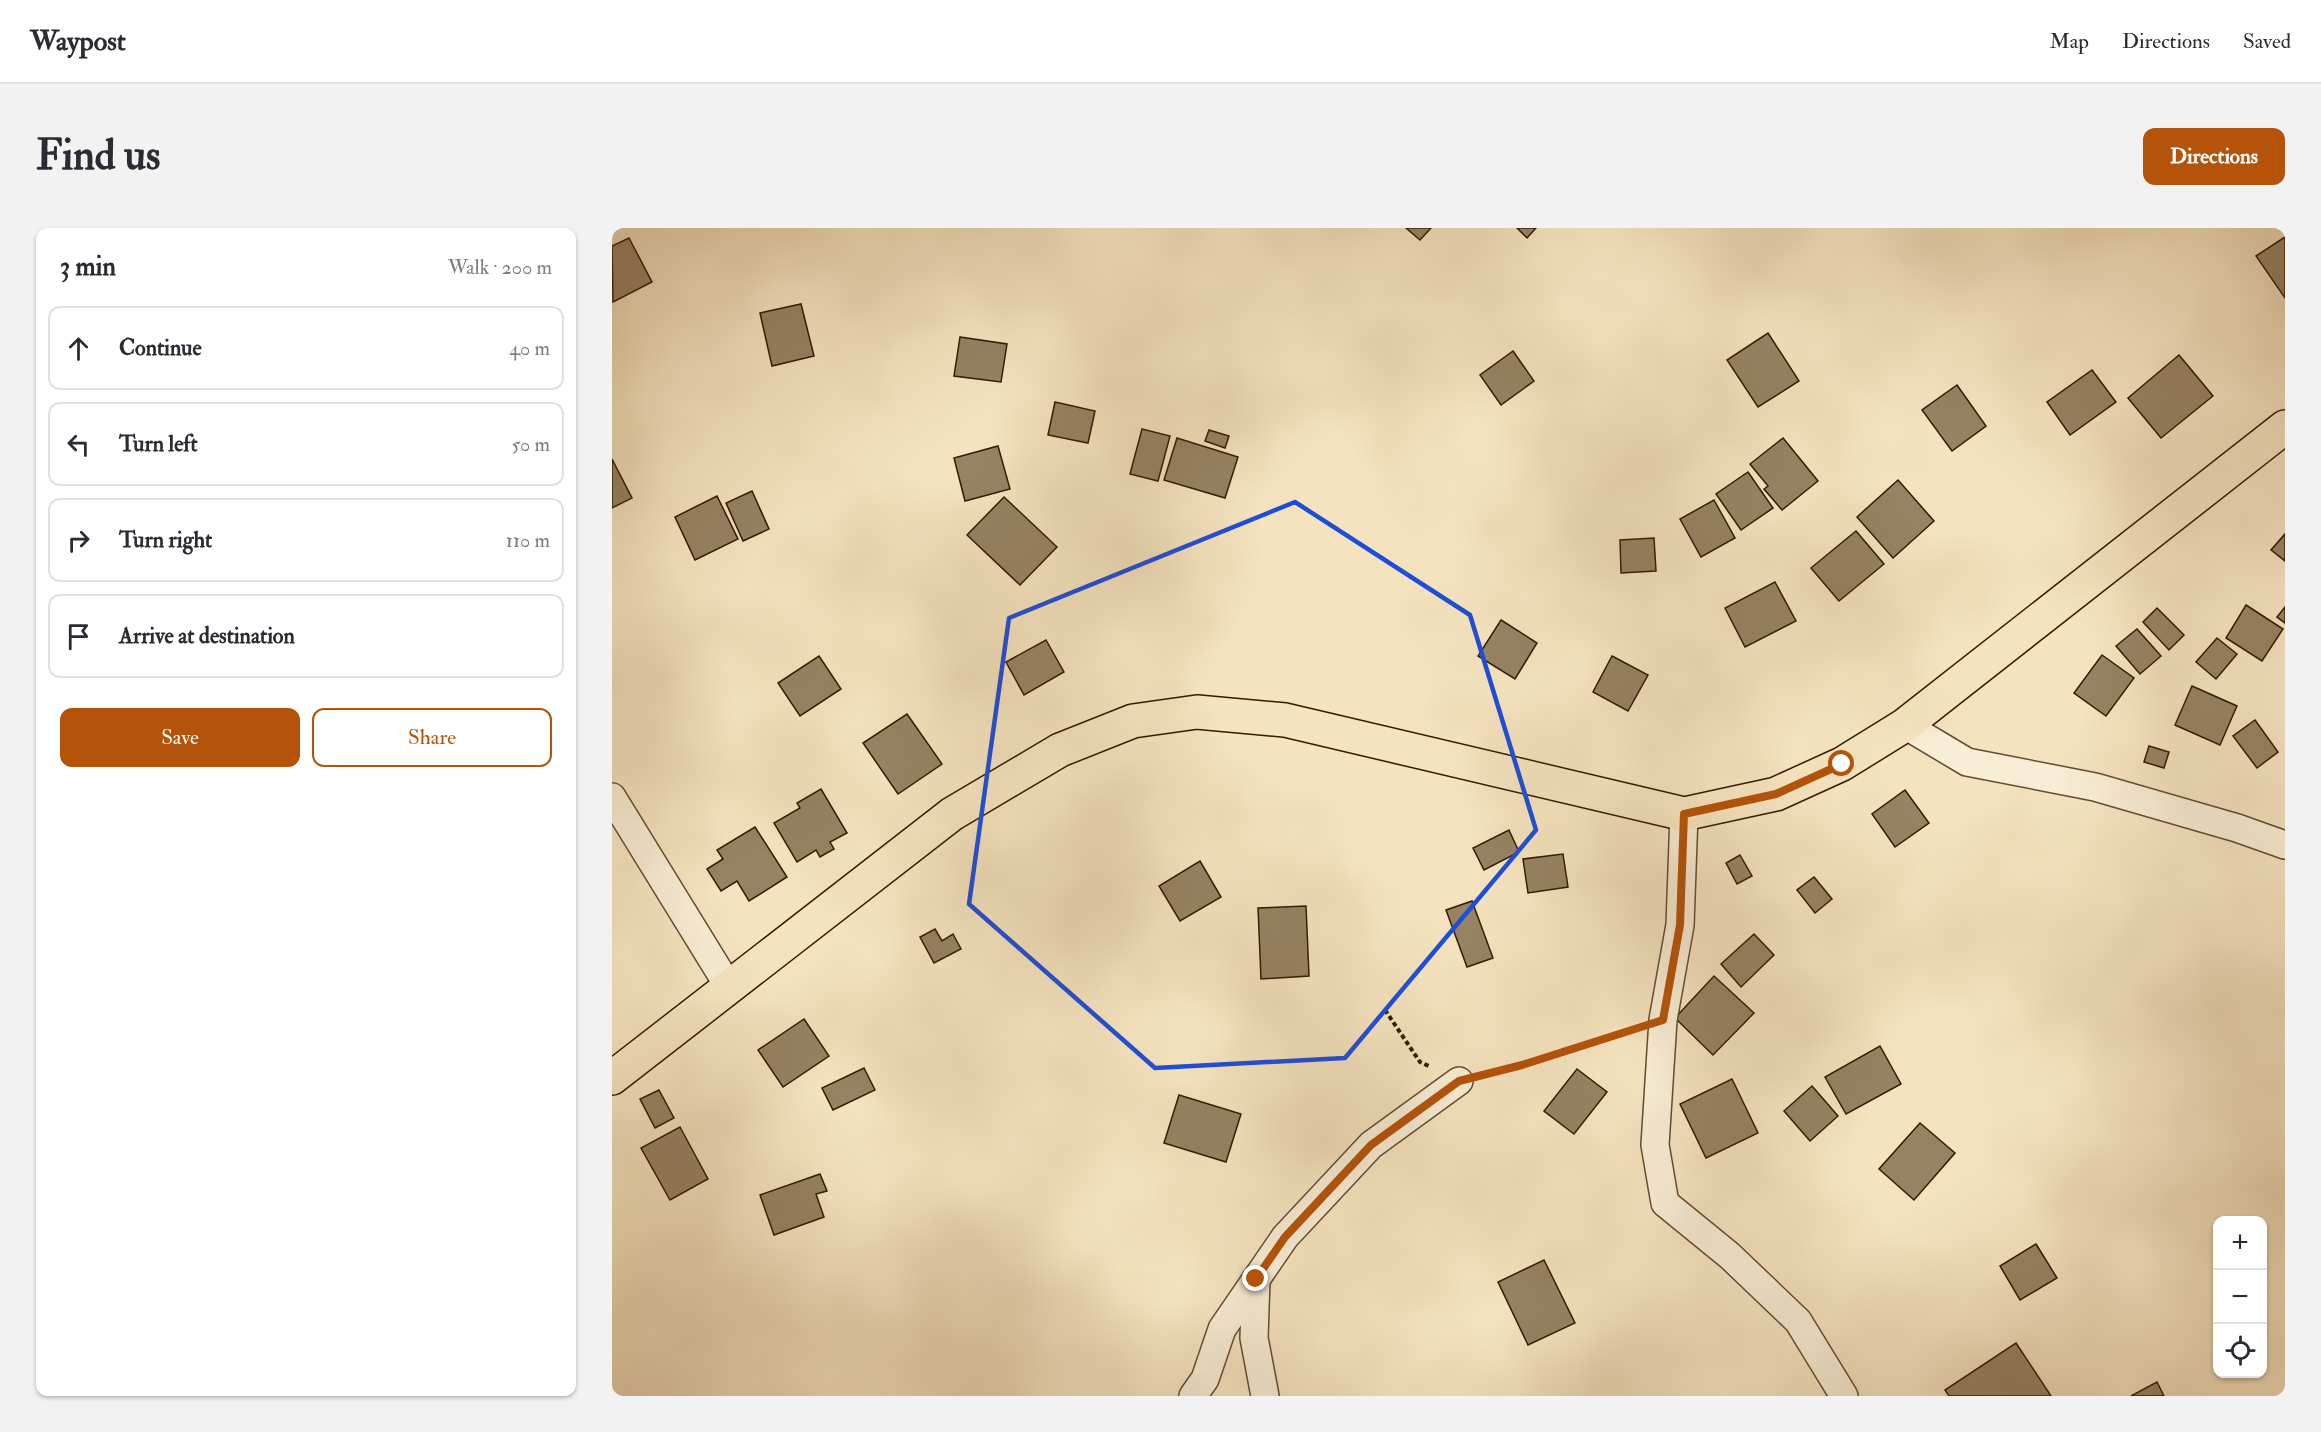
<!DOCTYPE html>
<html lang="en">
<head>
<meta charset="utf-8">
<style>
	body { margin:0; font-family:"IM FELL Double Pica",serif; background:#f2f2f3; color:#2b2b33 }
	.controls { position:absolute; right:18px; bottom:18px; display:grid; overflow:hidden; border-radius:12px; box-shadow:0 2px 4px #0004 }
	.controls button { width:54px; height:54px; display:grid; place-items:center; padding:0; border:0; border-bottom:2px solid #e1e1e2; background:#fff; color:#2b2b33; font:30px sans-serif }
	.stop { position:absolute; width:18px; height:18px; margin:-14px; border:4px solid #b45309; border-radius:50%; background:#fff }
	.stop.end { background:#b45309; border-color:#fff; box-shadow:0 2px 6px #0008 }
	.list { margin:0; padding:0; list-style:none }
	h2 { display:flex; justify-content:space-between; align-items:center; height:78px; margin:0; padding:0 24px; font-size:26px }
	h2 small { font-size:20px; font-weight:400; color:#7c7c81 }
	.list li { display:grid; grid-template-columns:39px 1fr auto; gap:18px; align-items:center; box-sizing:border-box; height:84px; margin:0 12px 12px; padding:0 12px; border:2px solid #e1e1e2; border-radius:12px }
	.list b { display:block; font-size:22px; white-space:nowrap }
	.list em { font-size:20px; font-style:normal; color:#7c7c81 }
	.actions { display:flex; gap:12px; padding:18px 24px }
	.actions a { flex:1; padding:14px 0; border:2px solid #b45309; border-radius:12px; text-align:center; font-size:21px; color:#b45309 }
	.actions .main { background:#b45309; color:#fff }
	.icon { flex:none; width:33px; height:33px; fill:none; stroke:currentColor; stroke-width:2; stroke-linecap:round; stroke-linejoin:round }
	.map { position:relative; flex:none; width:1673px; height:1168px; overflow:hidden; border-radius:12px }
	header { display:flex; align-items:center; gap:36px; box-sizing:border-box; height:84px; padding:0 30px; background:#fff; border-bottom:2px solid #e1e1e2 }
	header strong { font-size:28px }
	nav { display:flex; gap:33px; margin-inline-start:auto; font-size:21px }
	.intro { display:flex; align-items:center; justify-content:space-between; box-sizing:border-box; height:144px; padding:0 36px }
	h1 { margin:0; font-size:42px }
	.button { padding:15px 27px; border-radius:12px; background:#b45309; color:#fff; font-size:21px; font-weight:700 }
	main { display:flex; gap:36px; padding:0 36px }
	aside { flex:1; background:#fff; border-radius:12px; box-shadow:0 2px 4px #0004 }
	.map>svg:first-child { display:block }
</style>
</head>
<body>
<header>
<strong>Waypost</strong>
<nav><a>Map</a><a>Directions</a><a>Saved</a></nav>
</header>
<div class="intro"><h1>Find us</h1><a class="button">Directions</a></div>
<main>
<aside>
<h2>3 min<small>Walk · 200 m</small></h2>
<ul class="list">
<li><svg class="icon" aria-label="ahead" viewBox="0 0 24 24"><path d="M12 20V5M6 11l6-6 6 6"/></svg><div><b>Continue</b></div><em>40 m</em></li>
<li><svg class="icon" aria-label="left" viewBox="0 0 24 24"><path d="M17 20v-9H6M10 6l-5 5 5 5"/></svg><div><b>Turn left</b></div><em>50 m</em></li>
<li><svg class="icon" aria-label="right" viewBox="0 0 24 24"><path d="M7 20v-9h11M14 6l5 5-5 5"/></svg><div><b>Turn right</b></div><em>110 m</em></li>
<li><svg class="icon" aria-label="arrive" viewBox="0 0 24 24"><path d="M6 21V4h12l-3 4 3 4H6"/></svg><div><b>Arrive at destination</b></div></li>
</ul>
<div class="actions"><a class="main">Save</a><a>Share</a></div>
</aside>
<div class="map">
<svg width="1673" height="1168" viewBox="0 0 1673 1168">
	<rect width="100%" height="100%" fill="#f5e3bf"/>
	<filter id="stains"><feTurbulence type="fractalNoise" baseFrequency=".00333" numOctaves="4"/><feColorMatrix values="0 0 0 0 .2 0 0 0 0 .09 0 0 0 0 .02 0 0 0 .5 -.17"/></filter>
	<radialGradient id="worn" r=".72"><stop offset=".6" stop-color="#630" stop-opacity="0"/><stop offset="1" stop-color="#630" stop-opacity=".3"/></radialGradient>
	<g fill="#978264" stroke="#321901" stroke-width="1.5">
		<polygon points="794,0 819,0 808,12"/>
		<polygon points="905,0 924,0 915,10"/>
		<polygon points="1673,9 1673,70 1644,28"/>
		<polygon points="17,10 40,54 1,74 0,18"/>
		<polygon points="189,76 202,128 160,138 148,85"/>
		<polygon points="1156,105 1187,153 1146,179 1115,132"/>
		<polygon points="348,109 395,116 389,154 342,148"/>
		<polygon points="901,123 922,153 889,177 868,147"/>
		<polygon points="1567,127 1601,168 1549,210 1516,170"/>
		<polygon points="1480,142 1504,174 1458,207 1435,174"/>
		<polygon points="1345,157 1374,198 1340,223 1310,182"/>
		<polygon points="443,174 483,183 476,215 436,207"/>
		<polygon points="530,201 558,208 546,253 518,246"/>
		<polygon points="597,202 617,208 613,220 593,213"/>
		<polygon points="565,210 626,229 613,270 552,252"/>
		<polygon points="1171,210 1206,253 1170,282 1152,261 1156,258 1138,236"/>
		<polygon points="386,218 398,261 353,273 342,230"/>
		<polygon points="0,231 20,270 0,280"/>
		<polygon points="1136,244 1161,280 1129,302 1104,266"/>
		<polygon points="1286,252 1322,293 1281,330 1245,289"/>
		<polygon points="140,263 157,301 131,313 114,275"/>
		<polygon points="105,268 126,311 83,332 63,289"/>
		<polygon points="392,269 445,319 408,357 355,307"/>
		<polygon points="1102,272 1123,310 1089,329 1068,291"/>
		<polygon points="1244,303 1272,336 1227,373 1199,340"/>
		<polygon points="1673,306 1673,333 1659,322"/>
		<polygon points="1042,310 1044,343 1009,345 1008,312"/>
		<polygon points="1163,354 1184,393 1133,419 1113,380"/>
		<polygon points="1634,377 1671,401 1650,433 1614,410"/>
		<polygon points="1673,379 1673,395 1665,389"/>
		<polygon points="1545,380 1572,407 1557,422 1531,394"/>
		<polygon points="889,392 925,415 903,451 866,428"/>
		<polygon points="1525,401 1549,428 1528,446 1504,418"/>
		<polygon points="1605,410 1625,426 1604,451 1584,434"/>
		<polygon points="434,412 452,444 412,467 394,434"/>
		<polygon points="1490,427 1522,450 1494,488 1462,465"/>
		<polygon points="207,428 229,461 188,488 166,455"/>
		<polygon points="1000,428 1036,447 1016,483 981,464"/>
		<polygon points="1580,458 1625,478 1608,517 1563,497"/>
		<polygon points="295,486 330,536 286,566 251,515"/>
		<polygon points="1643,492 1666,524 1645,540 1621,508"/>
		<polygon points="1537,518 1557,524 1552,540 1532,534"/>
		<polygon points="209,561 235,605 218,614 222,621 208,629 204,622 185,634 162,595 188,580 185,575"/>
		<polygon points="1293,562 1317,595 1283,619 1260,586"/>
		<polygon points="143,599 175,649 137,673 125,653 109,663 95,641 111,631 105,622"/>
		<polygon points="897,602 907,624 872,642 861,620"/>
		<polygon points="951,626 956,659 916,665 911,631"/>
		<polygon points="1128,627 1140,648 1125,656 1114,635"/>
		<polygon points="588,633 609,669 568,693 547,658"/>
		<polygon points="1202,649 1220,671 1203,685 1185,662"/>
		<polygon points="860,673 881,730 855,739 834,682"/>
		<polygon points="694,678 697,748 649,751 646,680"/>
		<polygon points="323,701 330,713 341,706 349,721 322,735 308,709"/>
		<polygon points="1142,706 1162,727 1129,759 1109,736"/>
		<polygon points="1102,748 1142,785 1101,827 1063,790"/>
		<polygon points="192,791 217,828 171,859 146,822"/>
		<polygon points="1268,818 1289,856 1234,886 1213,849"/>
		<polygon points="252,840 263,862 221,882 210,860"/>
		<polygon points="965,841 995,864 962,906 932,883"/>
		<polygon points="1120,851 1146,905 1094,930 1068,876"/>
		<polygon points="1200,858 1226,888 1198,913 1172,883"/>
		<polygon points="47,862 62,890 43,900 28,871"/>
		<polygon points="567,867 629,886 614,934 552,915"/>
		<polygon points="1308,895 1343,925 1302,972 1267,941"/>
		<polygon points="68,899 96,951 58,972 29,920"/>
		<polygon points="208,946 215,963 204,966 212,989 162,1007 148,967"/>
		<polygon points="1424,1016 1445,1050 1408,1072 1388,1038"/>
		<polygon points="932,1032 963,1095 916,1117 886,1054"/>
		<polygon points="1404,1115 1439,1168 1337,1168 1333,1162"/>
		<polygon points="1545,1154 1552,1168 1519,1168"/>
	</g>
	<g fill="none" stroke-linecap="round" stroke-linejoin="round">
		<g stroke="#634c30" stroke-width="30">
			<g id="minor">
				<polyline points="1293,497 1355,534 1483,559 1625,600 1673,617"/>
				<polyline points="0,569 117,759"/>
				<polyline points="1072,586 1068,697 1051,792 1043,917 1053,975 1118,1028 1186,1093 1232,1168"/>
				<polyline points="644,1051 642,1110 653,1168"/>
				<polyline points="581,1168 593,1151 610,1101 673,1009 759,917 847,853"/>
			</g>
		</g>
		<g stroke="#321901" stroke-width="36">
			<polyline id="primary" points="0,850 340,586 448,522 521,493 585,484 673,492 1072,586 1164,566 1230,536 1293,497 1673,199"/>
		</g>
		<g stroke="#321901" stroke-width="4" stroke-dasharray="4.5 3" stroke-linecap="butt">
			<polyline points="773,782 808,834 819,839"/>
			<polyline points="873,846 910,837 1021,802"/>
		</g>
		<use href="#minor" stroke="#f8edd5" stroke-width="27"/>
		<use href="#primary" stroke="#f5e3bf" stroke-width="33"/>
	</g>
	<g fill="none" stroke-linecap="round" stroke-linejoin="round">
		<polyline stroke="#b45309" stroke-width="8" points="644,1051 673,1009 759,917 847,853 910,837 1051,792 1068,697 1072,586 1164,566 1230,536"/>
	</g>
	<path fill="none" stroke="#1d4ed8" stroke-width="4.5" stroke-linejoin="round" d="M683,274L858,387L924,602L733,830L543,840L357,676L397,390Z"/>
	<rect width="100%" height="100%" filter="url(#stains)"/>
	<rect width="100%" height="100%" fill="url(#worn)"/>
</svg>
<div class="controls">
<button>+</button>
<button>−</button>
<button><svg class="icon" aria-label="locate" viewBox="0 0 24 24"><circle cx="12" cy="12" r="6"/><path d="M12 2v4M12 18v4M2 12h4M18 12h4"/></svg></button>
</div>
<div class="stop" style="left:1230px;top:536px"></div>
<div class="stop end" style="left:644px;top:1051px"></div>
</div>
</main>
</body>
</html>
